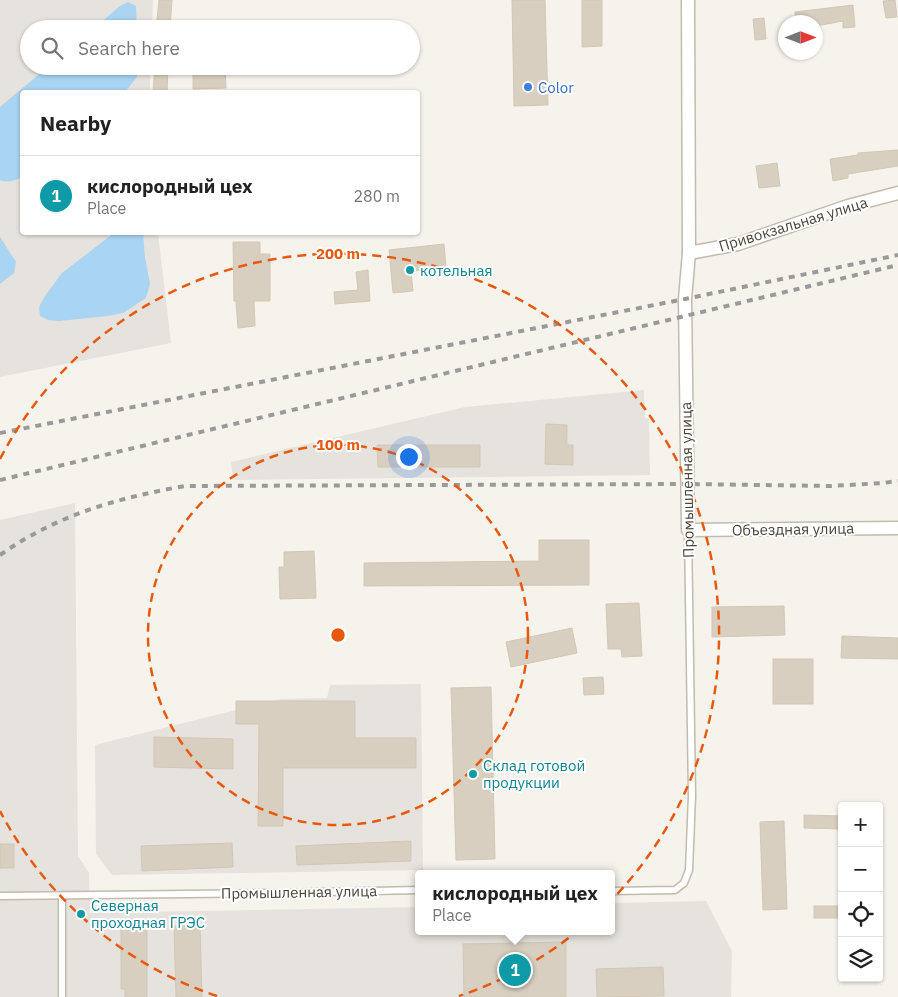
<!DOCTYPE html>
<html lang="en">
<head>
<meta charset="utf-8">
<style>
	body { margin:0; font-family:"IBM Plex Sans",sans-serif; background:#f2f2f2; color:#222 }
	.controls { position:absolute; right:15px; bottom:15px; display:grid; overflow:hidden; border-radius:5px; box-shadow:0 1px 4px #0004 }
	.controls button { width:45px; height:45px; display:grid; place-items:center; padding:0; border:0; border-bottom:1px solid #e0e0e0; background:#fff; color:#222; font:25px sans-serif }
	.compass { position:absolute; left:778px; top:15px; width:45px; height:45px; border-radius:50%; background:#fff; box-shadow:0 1px 4px #0004; rotate:90deg }
	.you { position:absolute; left:408px; top:456px; width:18px; height:18px; margin:-12px; border:4px solid #fff; border-radius:50%; background:#1a73e8; box-shadow:0 0 0 8px #1a73e833 }
	.badge { display:grid; place-items:center; width:32px; height:32px; border-radius:50%; background:#ea580c; color:#fff; font-size:16px; font-weight:700 }
	.pin { position:absolute; translate:-50% -50%; border:2px solid #fff; box-shadow:0 1px 5px #0006 }
	.popup { position:absolute; left:415px; top:870px; width:200px; height:65px; box-sizing:border-box; display:grid; place-content:center; border-radius:5px; background:#fff; filter:drop-shadow(0 1px 4px #0005); font-size:16px; white-space:nowrap; color:#767676 }
	.popup b { font-size:19px; color:#222 }
	.popup::after { content:''; position:absolute; left:50%; top:100%; margin-left:-10px; border:10px solid transparent; border-top-color:#fff }
	.list { margin:0; padding:0; list-style:none }
	h2 { display:flex; justify-content:space-between; align-items:center; height:65px; margin:0; padding:0 20px; font-size:21px }
	h2 small { font-size:16px; font-weight:400; color:#767676 }
	.list li { display:grid; grid-template-columns:32px 1fr auto; gap:15px; align-items:center; box-sizing:border-box; height:80px; padding:0 20px; border-top:1px solid #e0e0e0 }
	.list b { display:block; font-size:19px; white-space:nowrap }
	.list p { margin:0; font-size:16px; white-space:nowrap; color:#767676 }
	.list em { font-size:16px; font-style:normal; color:#767676 }
	.icon { flex:none; width:28px; height:28px; fill:none; stroke:currentColor; stroke-width:2; stroke-linecap:round; stroke-linejoin:round }
	.map { position:relative; flex:none; width:898px; height:997px; overflow:hidden }
	.search { position:absolute; background:#fff; box-shadow:0 1px 4px #0004; left:20px; top:20px; width:400px; height:55px; display:flex; align-items:center; gap:12px; box-sizing:border-box; padding:0 18px; border-radius:28px; color:#767676; font-size:19px }
	.panel { position:absolute; background:#fff; box-shadow:0 1px 4px #0004; left:20px; top:90px; width:400px; height:145px; border-radius:5px }
	.map>svg:first-child { display:block }
</style>
</head>
<body>
<div class="map">
<svg width="898" height="997" viewBox="0 0 898 997">
	<rect width="100%" height="100%" fill="#f6f3ec"/>
	<g fill="#e6e2dd">
		<polygon points="0,0 153,0 152,29 29,29 29,66 150,66 150,92 22,92 22,232 158,233 171,343 0,377"/>
		<polygon points="644,390 645,418 649,419 650,475 233,480 231,462 465,407"/>
		<polygon points="75,503 78,856 89,873 90,913 419,907 419,931 611,931 611,903 706,901 732,951 731,997 0,997 0,520"/>
		<polygon points="421,684 423,870 112,875 96,854 95,745 280,699 327,698 330,685"/>
	</g>
	<g fill="#a9d4f2">
		<polygon points="128,2 136,6 137,29 93,29 120,6"/>
		<path d="M49,66H137V77L125,92H22V177C14,181 8,183 0,180V107Z"/>
		<polygon points="114,233 143,233 145,257 150,284 146,298 123,313 108,316 59,321 48,320 40,316 39,307 45,296 62,273"/>
		<polygon points="0,237 16,262 14,273 0,284"/>
	</g>
	<g fill="#d8cfc1" stroke="#d3c7b4">
		<polygon points="159,0 172,0 170,29 156,29"/>
		<polygon points="512,0 545,0 548,105 514,106"/>
		<polygon points="582,0 602,0 602,46 582,47"/>
		<polygon points="895,0 897,17 886,18 883,1"/>
		<polygon points="853,5 855,27 843,28 843,21 816,26 816,22 796,22 795,12"/>
		<polygon points="764,18 766,39 755,40 753,19"/>
		<polygon points="155,66 168,66 167,92 153,92"/>
		<polygon points="193,66 225,66 226,88 193,89"/>
		<polygon points="898,150 898,166 848,174 848,178 833,181 830,159 858,155 858,153"/>
		<polygon points="777,163 780,186 759,188 756,166"/>
		<polygon points="233,242 260,242 260,254 270,254 270,301 254,301 255,326 238,328 236,301 234,301"/>
		<polygon points="444,244 446,268 411,271 413,291 393,293 389,250"/>
		<polygon points="368,270 370,301 335,304 334,292 358,290 356,272"/>
		<polygon points="546,424 567,425 567,445 573,445 573,465 545,464"/>
		<polygon points="377,445 480,445 480,467 378,467"/>
		<polygon points="539,540 589,540 589,585 364,586 364,563 539,561"/>
		<polygon points="314,551 316,598 280,599 279,567 284,567 284,552"/>
		<polygon points="639,603 642,656 622,657 621,649 608,649 606,604"/>
		<polygon points="784,606 785,635 712,637 712,607"/>
		<polygon points="572,628 577,653 511,667 506,642"/>
		<polygon points="842,636 898,638 898,659 841,658"/>
		<rect x="773" y="659" width="40" height="45"/>
		<polygon points="603,677 604,694 584,695 583,678"/>
		<polygon points="491,687 495,859 456,860 451,688"/>
		<polygon points="236,701 355,701 355,738 416,738 416,768 283,768 283,826 258,826 259,724 236,724"/>
		<polygon points="154,737 233,739 233,769 154,767"/>
		<polygon points="804,815 842,816 842,829 804,828"/>
		<polygon points="784,821 787,909 763,910 760,822"/>
		<polygon points="411,841 411,861 297,865 296,846"/>
		<polygon points="232,843 233,867 142,871 141,846"/>
		<rect x="0" y="844" width="14" height="24"/>
		<rect x="814" y="906" width="28" height="12"/>
		<polygon points="121,919 147,919 147,997 125,997 125,989 121,989"/>
		<polygon points="200,925 202,997 176,997 174,926"/>
		<polygon points="566,942 566,997 464,997 463,944"/>
		<polygon points="663,967 664,996 597,997 596,969"/>
	</g>
	<g fill="none" stroke-linecap="round" stroke-linejoin="round">
		<g stroke="#c2bbae" stroke-width="9">
			<g id="service">
				<polyline points="611,891 675,890 684,883 689,870 692,796 688,530"/>
				<polyline points="0,896 277,893 419,890"/>
				<polyline points="62,896 62,997"/>
			</g>
		</g>
		<g stroke="#c2bbae" stroke-width="15">
			<g id="minor">
				<polyline points="688,0 689,253 685,299 688,530 898,528"/>
				<polyline points="689,253 738,244 848,206 898,193"/>
			</g>
		</g>
		<use href="#service" stroke="#fff" stroke-width="6"/>
		<use href="#minor" stroke="#fff" stroke-width="12"/>
		<g stroke="#9a9a9a" stroke-width="4" stroke-dasharray="6 6" stroke-linecap="butt">
			<polyline points="0,433 685,299 898,255"/>
			<polyline points="0,480 898,265"/>
			<path d="M0,555C57,515 117,498 185,486L687,484L831,486L883,483L898,481"/>
		</g>
	</g>
	<g fill="none" stroke="#e8590c" stroke-width="2.5" stroke-dasharray="9 6">
		<circle cx="338" cy="635" r="190"/>
		<path d="M217 996A381 381 0 0 1 0 811M0 459A381 381 0 1 1 459 996"/>
	</g>
	<circle fill="#3f7fe0" stroke="#fff" stroke-width="2" cx="528" cy="87" r="5"/>
	<g fill="#0f9aa8" stroke="#fff" stroke-width="2">
		<circle cx="410" cy="270" r="5"/>
		<circle cx="473" cy="774" r="5"/>
		<circle cx="81" cy="914" r="5"/>
	</g>
	<g text-anchor="middle" dominant-baseline="central" stroke-width="4" stroke-linejoin="round" paint-order="stroke">
		<g font-size="15" fill="#366cbe" stroke="#fff" text-anchor="start">
			<text x="538" y="87">Color</text>
		</g>
		<g font-size="15" fill="#4b4439" stroke="#fff">
			<text transform="translate(793 224) rotate(-17)">Привокзальная улица</text>
			<text transform="translate(687 480) rotate(-91)">Промышленная улица</text>
			<text transform="translate(793 529) rotate(-1)">Объездная улица</text>
			<text transform="translate(299 892) rotate(-1)">Промышленная улица</text>
		</g>
		<g font-size="15" fill="#0d838f" stroke="#fff" text-anchor="start">
			<text x="420" y="270">котельная</text>
			<text x="483" y="765">Склад готовой<tspan x="483" dy="17">продукции</tspan></text>
			<text x="91" y="905">Северная<tspan x="91" dy="17">проходная ГРЭС</tspan></text>
		</g>
	</g>
	<circle cx="338" cy="635" r="8" fill="#e8590c" stroke="#fff" stroke-width="2.5"/>
	<g font-size="15" text-anchor="middle" font-weight="bold" fill="#e8590c" stroke="#fff" stroke-width="4" stroke-linejoin="round" paint-order="stroke">
		<text x="338" y="259">200 m</text>
		<text x="338" y="450">100 m</text>
	</g>
</svg>
<div class="controls">
<button>+</button>
<button>−</button>
<button><svg class="icon" aria-label="locate" viewBox="0 0 24 24"><circle cx="12" cy="12" r="6"/><path d="M12 2v4M12 18v4M2 12h4M18 12h4"/></svg></button>
<button><svg class="icon" aria-label="layers" viewBox="0 0 24 24"><path d="M12 4l9 5-9 5-9-5zM3 14l9 5 9-5"/></svg></button>
</div>
<svg class="compass" viewBox="-18 -18 36 36"><path d="M0-13l5 13h-10z" fill="#e53935"/><path d="M0 13l5-13h-10z" fill="#767676"/></svg>
<div class="you"></div>
<div class="pin badge" style="left:515px;top:970px;background:#0f9aa8">1</div>
<div class="popup"><b>кислородный цех</b>Place</div>
<div class="search"><svg class="icon" aria-label="search" viewBox="0 0 24 24"><circle cx="10" cy="10" r="6"/><path d="M15 15l6 6"/></svg>Search here</div>
<section class="panel">
<h2>Nearby<small></small></h2>
<ul class="list">
<li><span class="badge" style="background:#0f9aa8">1</span><div><b>кислородный цех</b><p>Place</p></div><em>280 m</em></li>
</ul>
</section>
</div>
</body>
</html>
